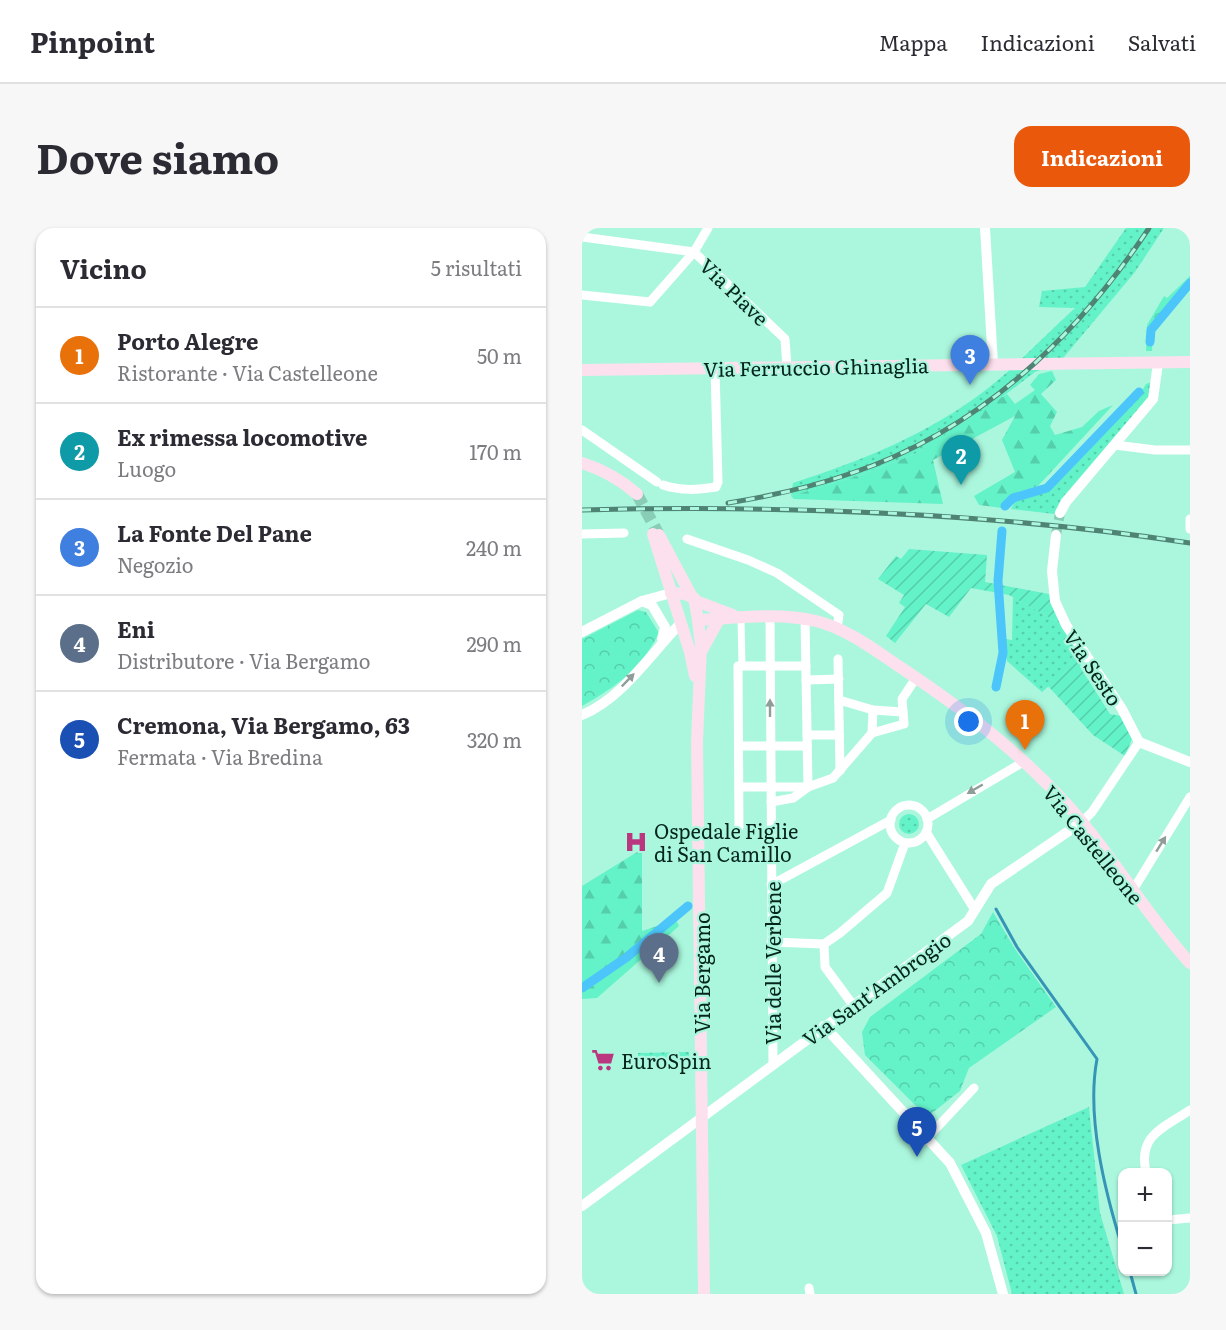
<!DOCTYPE html>
<html lang="it">
<head>
<meta charset="utf-8">
<style>
	body { margin:0; font-family:Literata,serif; background:#f7f7f7; color:#2b2b33 }
	.controls { position:absolute; right:18px; bottom:18px; display:grid; overflow:hidden; border-radius:12px; box-shadow:0 2px 4px #0004 }
	.controls button { width:54px; height:54px; display:grid; place-items:center; padding:0; border:0; border-bottom:2px solid #e1e1e2; background:#fff; color:#2b2b33; font:30px sans-serif }
	.you { position:absolute; left:387px; top:494px; width:21px; height:21px; margin:-15px; border:4px solid #fff; border-radius:50%; background:#1a73e8; box-shadow:0 0 0 9px #1a73e833 }
	.badge { display:grid; place-items:center; width:39px; height:39px; border-radius:50%; background:#ea580c; color:#fff; font-size:20px; font-weight:700 }
	.pin { position:absolute; translate:-50% -50px; filter:drop-shadow(0 2px 3px #0008) }
	.pin::after { content:''; position:absolute; top:32px; width:21px; height:18px; background:inherit; clip-path:polygon(0 0,100% 0,50% 100%) }
	.list { margin:0; padding:0; list-style:none }
	h2 { display:flex; justify-content:space-between; align-items:center; height:78px; margin:0; padding:0 24px; font-size:26px }
	h2 small { font-size:20px; font-weight:400; color:#7c7c81 }
	.list li { display:grid; grid-template-columns:39px 1fr auto; gap:18px; align-items:center; box-sizing:border-box; height:96px; padding:0 24px; border-top:2px solid #e1e1e2 }
	.list b { display:block; font-size:22px; white-space:nowrap }
	.list p { margin:0; font-size:20px; white-space:nowrap; color:#7c7c81 }
	.list em { font-size:20px; font-style:normal; color:#7c7c81 }
	.map { position:relative; flex:none; width:608px; height:1066px; overflow:hidden; border-radius:18px }
	header { display:flex; align-items:center; gap:36px; box-sizing:border-box; height:84px; padding:0 30px; background:#fff; border-bottom:2px solid #e1e1e2 }
	header strong { font-size:28px }
	nav { display:flex; gap:33px; margin-inline-start:auto; font-size:21px }
	.intro { display:flex; align-items:center; justify-content:space-between; box-sizing:border-box; height:144px; padding:0 36px }
	h1 { margin:0; font-size:42px }
	.button { padding:15px 27px; border-radius:18px; background:#ea580c; color:#fff; font-size:21px; font-weight:700 }
	main { display:flex; gap:36px; padding:0 36px }
	aside { flex:1; background:#fff; border-radius:18px; box-shadow:0 2px 4px #0004 }
	.map>svg:first-child { display:block }
</style>
</head>
<body>
<header>
<strong>Pinpoint</strong>
<nav><a>Mappa</a><a>Indicazioni</a><a>Salvati</a></nav>
</header>
<div class="intro"><h1>Dove siamo</h1><a class="button">Indicazioni</a></div>
<main>
<aside>
<h2>Vicino<small>5 risultati</small></h2>
<ul class="list">
<li><span class="badge" style="background:#e8710a">1</span><div><b>Porto Alegre</b><p>Ristorante · Via Castelleone</p></div><em>50 m</em></li>
<li><span class="badge" style="background:#0f9aa8">2</span><div><b>Ex rimessa locomotive</b><p>Luogo</p></div><em>170 m</em></li>
<li><span class="badge" style="background:#3f7fe0">3</span><div><b>La Fonte Del Pane</b><p>Negozio</p></div><em>240 m</em></li>
<li><span class="badge" style="background:#5c6f8a">4</span><div><b>Eni</b><p>Distributore · Via Bergamo</p></div><em>290 m</em></li>
<li><span class="badge" style="background:#1a4fb4">5</span><div><b>Cremona, Via Bergamo, 63</b><p>Fermata · Via Bredina</p></div><em>320 m</em></li>
</ul>
</aside>
<div class="map">
<svg width="608" height="1066" viewBox="0 0 608 1066">
	<defs>
		<pattern id="grass-dots" width="8" height="8" patternUnits="userSpaceOnUse" patternTransform="scale(1.5)"><rect width="8" height="8" fill="#64f2c8"/><path d="M2 2h.1M6 6h.1" fill="none" stroke="#55cfab" stroke-width="1.8" stroke-linecap="round"/></pattern>
		<pattern id="forest-firs" width="22" height="20" patternUnits="userSpaceOnUse" patternTransform="scale(1.5)"><rect width="22" height="20" fill="#64f2c8"/><path d="M5 1l3.5 6h-7zM16 11l3.5 6h-7z" fill="#55cfab"/></pattern>
		<pattern id="park-crowns" width="20" height="18" patternUnits="userSpaceOnUse" patternTransform="scale(1.5)"><rect width="20" height="18" fill="#64f2c8"/><path d="M2 6a3 3 0 1 1 6 0M12 15a3 3 0 1 1 6 0" fill="none" stroke="#55cfab"/></pattern>
		<pattern id="garden-furrows" width="10" height="10" patternUnits="userSpaceOnUse" patternTransform="scale(1.5)"><rect width="10" height="10" fill="#64f2c8"/><path d="M-1 1l2-2M0 10L10 0M9 11l2-2" fill="none" stroke="#55cfab"/></pattern>
	</defs>
	<rect width="100%" height="100%" fill="#abf7dd"/>
	<g fill="url(#grass-dots)">
		<path d="M544,0H582L553,44L477,135L453,144L399,185L335,225L282,246L209,268L211,255C279,233 347,206 405,161C436,137 464,106 493,80L457,79L460,63L503,59Z"/>
		<polygon points="572,153 567,170 479,271 472,286 429,281 434,272 469,262 555,171 564,156"/>
		<polygon points="431,369 479,396 494,423 482,445 460,464 425,433 424,411 430,412"/>
		<circle cx="327" cy="596" r="10"/>
		<polygon points="107,824 107,834 56,834 56,825"/>
		<polygon points="507,879 518,985 542,1066 430,1066 415,1008 379,937"/>
	</g>
	<g fill="url(#forest-firs)">
		<polygon points="470,143 474,152 459,166 475,184 468,198 473,207 500,199 517,183 531,177 456,258 430,266 420,280 397,277 392,268 433,244 420,212 433,188 351,232 361,276 212,271 209,268 282,246 335,225 425,166 433,176 453,162 448,157 457,146"/>
		<polygon points="60,621 60,703 94,692 97,698 15,770 0,771 0,658"/>
	</g>
	<g fill="url(#park-crowns)">
		<polygon points="608,48 608,60 571,101 570,123 564,123 565,97 582,68 585,70"/>
		<path d="M56,382L64,384L77,405C58,442 35,458 0,478V411Z"/>
		<polygon points="411,684 433,721 474,779 387,840 378,863 345,889 283,827 280,804 288,789 399,706"/>
	</g>
	<g fill="url(#garden-furrows)">
		<polygon points="327,321 405,327 403,354 467,366 479,396 427,367 389,360 367,389 344,376 313,415 304,408 323,379 317,375 322,367 296,351 314,328 319,331"/>
		<polygon points="494,423 501,430 498,439 528,486 539,488 550,511 543,528 511,507 466,458 482,445"/>
	</g>
	<g fill="none" stroke-linecap="round" stroke-linejoin="round">
		<g stroke="#3695b7" stroke-width="3">
			<path d="M414,681L435,719L515,831C504,889 523,963 540,1019"/>
			<polyline points="548,1044 554,1066"/>
		</g>
		<g stroke="#4bc5fa" stroke-width="9">
			<polyline points="568,114 569,102 608,55"/>
			<polyline points="423,278 431,270 465,260 557,164"/>
			<polyline points="414,459 421,425 416,353 420,303"/>
			<polyline points="0,760 45,729 106,678"/>
		</g>
		<polyline stroke="#8acdb6" stroke-width="10" stroke-dasharray="10 5" stroke-linecap="butt" points="474,307 478,285"/>
		<polyline stroke="#8acdb6" stroke-width="12" stroke-dasharray="12 6" stroke-linecap="butt" points="55,266 77,307"/>
		<polyline stroke="#fff" stroke-width="7" points="159,389 160,438"/>
		<g stroke="#fff" stroke-width="9">
			<polyline points="0,9 112,24 203,111 205,139"/>
			<polyline points="0,67 68,74 112,24 126,0"/>
			<polyline points="0,202 75,254"/>
			<polyline points="533,217 573,222 608,222"/>
			<path d="M81,257C99,263 115,262 134,259L136,254L133,140"/>
			<polyline points="608,291 608,301"/>
			<polyline points="0,306 42,305"/>
			<polyline points="105,311 166,332 195,345 257,387 255,400"/>
			<polyline points="188,390 191,836"/>
			<polyline points="223,391 226,559"/>
			<polyline points="256,431 258,543"/>
			<polyline points="224,452 257,451"/>
			<polyline points="321,484 320,471 334,450"/>
			<polyline points="290,505 291,482"/>
			<polyline points="225,507 257,507"/>
			<polyline points="157,518 225,518"/>
			<polyline points="157,559 226,559"/>
			<polyline points="189,574 211,570 226,559 251,550 290,505 322,496 321,484 291,482 257,472"/>
			<circle cx="327" cy="596" r="19"/>
			<polyline points="345,591 443,533"/>
			<polyline points="500,594 510,584 557,514"/>
			<polyline points="157,599 156,438 224,438"/>
			<polyline points="344,604 393,682"/>
			<polyline points="189,657 309,592"/>
			<polyline points="551,662 608,569"/>
			<polyline points="189,714 242,716 258,705 305,665 323,615"/>
			<polyline points="242,716 243,739 271,777"/>
			<polyline points="346,909 392,860"/>
			<path d="M564,944C556,907 580,901 608,882"/>
			<polyline points="586,992 608,990"/>
			<polyline points="227,1060 228,1066"/>
		</g>
		<g stroke="#fff" stroke-width="10">
			<polyline points="403,0 411,136"/>
			<polyline points="478,285 484,274 571,171 576,135"/>
			<polyline points="474,307 470,343 473,373 484,397 540,481 557,514 608,534"/>
			<polyline points="60,373 70,377 83,399 80,411"/>
			<polyline points="0,404 60,373 89,365"/>
			<path d="M0,487C41,470 69,425 99,395"/>
			<polyline points="242,798 368,935 404,1005 421,1066"/>
			<polyline points="0,978 386,693 409,656 500,594"/>
		</g>
		<g stroke="#fde0ed" stroke-width="12">
			<polyline points="0,142 608,134"/>
			<path d="M0,235C22,242 38,251 55,266"/>
			<polyline points="71,306 108,424 113,448"/>
			<polyline points="77,307 110,369"/>
			<polyline points="89,365 103,366 112,370 116,392"/>
			<polyline points="114,373 151,387"/>
			<path d="M116,392C154,390 196,384 234,393C266,401 294,423 321,441C387,485 449,533 500,594C538,640 568,691 608,735"/>
			<polyline points="116,393 119,417 115,514 122,1066"/>
			<polyline points="120,422 137,391"/>
		</g>
		<g stroke="#4f8373" stroke-width="5">
			<g id="rail">
				<path d="M146,275C189,268 230,259 270,245C396,203 495,109 567,0"/>
				<path d="M0,282C204,277 406,284 608,315"/>
			</g>
		</g>
		<use href="#rail" stroke="#abf7dd" stroke-width="3" stroke-dasharray="9" stroke-linecap="butt"/>
	</g>
	<defs><path id="oneway-solid" d="M-6-.8H1V-3.2L6.5 0L1 3.2V.8H-6Z" transform="scale(1.5)"/></defs>
	<g fill="#8e9d99">
		<use href="#oneway-solid" transform="translate(46 452) rotate(-46)"/>
		<use href="#oneway-solid" transform="translate(188 480) rotate(-90)"/>
		<use href="#oneway-solid" transform="translate(393 561) rotate(150)"/>
		<use href="#oneway-solid" transform="translate(579 616) rotate(-58)"/>
	</g>
	<defs>
		<g id="hospital-bare" transform="scale(1.8)"><path d="M-5-5h3v3.5h4V-5h3V5h-3V1.5h-4V5h-3Z" fill="#ba377f" stroke="#abf7dd" stroke-width="2.5" paint-order="stroke"/></g>
		<g id="supermarket-bare" transform="scale(1.8)"><path d="M-6-5.5h2.5l.6 2H6L4.5 2H-2.5L-4.4-4H-6ZM-1.5 3.2a1.3 1.3 0 1 0 .1 0ZM3 3.2a1.3 1.3 0 1 0 .1 0Z" fill="#ba377f" stroke="#abf7dd" stroke-width="2.5" paint-order="stroke"/></g>
	</defs>
	<g fill-rule="evenodd">
		<use href="#hospital-bare" x="54" y="614"/>
		<use href="#supermarket-bare" x="21" y="832"/>
	</g>
	<g text-anchor="middle" dominant-baseline="central" stroke-width="4.5" stroke-linejoin="round" paint-order="stroke">
		<g font-size="20" fill="#04251c" stroke="#abf7dd">
			<text transform="translate(153 63) rotate(44)">Via Piave</text>
			<text transform="translate(234 138) rotate(-1)">Via Ferruccio Ghinaglia</text>
			<text transform="translate(512 439) rotate(56)">Via Sesto</text>
			<text transform="translate(512 616) rotate(51)">Via Castelleone</text>
			<text transform="translate(190 735) rotate(-90)">Via delle Verbene</text>
			<text transform="translate(119 745) rotate(-90)">Via Bergamo</text>
			<text transform="translate(294 760) rotate(-36)">Via Sant'Ambrogio</text>
		</g>
		<g font-size="20" fill="#04251c" stroke="#abf7dd" text-anchor="start">
			<text x="72" y="602">Ospedale Figlie<tspan x="72" dy="23">di San Camillo</tspan></text>
			<text x="39" y="832">EuroSpin</text>
		</g>
	</g>
</svg>
<div class="controls">
<button>+</button>
<button>−</button>
</div>
<div class="you"></div>
<div class="pin badge" style="left:443px;top:522px;background:#e8710a">1</div>
<div class="pin badge" style="left:379px;top:257px;background:#0f9aa8">2</div>
<div class="pin badge" style="left:388px;top:157px;background:#3f7fe0">3</div>
<div class="pin badge" style="left:77px;top:755px;background:#5c6f8a">4</div>
<div class="pin badge" style="left:335px;top:929px;background:#1a4fb4">5</div>
</div>
</main>
</body>
</html>
